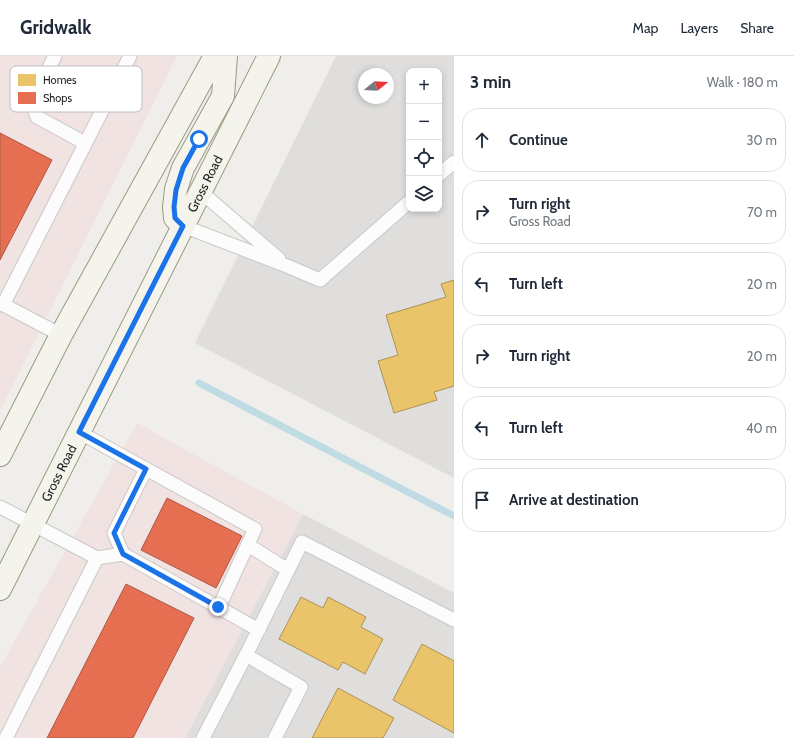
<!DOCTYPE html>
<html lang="en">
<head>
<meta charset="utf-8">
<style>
	body { margin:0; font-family:Cabin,sans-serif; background:#f2f2f3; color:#1f2937 }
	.controls { position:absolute; right:12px; top:12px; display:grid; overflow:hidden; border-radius:8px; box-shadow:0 2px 6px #0003 }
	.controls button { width:36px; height:36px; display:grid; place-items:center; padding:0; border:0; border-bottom:1px solid #e0e1e3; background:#fff; color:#1f2937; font:20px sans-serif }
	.compass { position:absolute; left:358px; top:12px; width:36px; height:36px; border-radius:50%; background:#fff; box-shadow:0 2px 6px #0003; rotate:72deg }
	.stop { position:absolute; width:12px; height:12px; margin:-9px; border:3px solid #1a73e8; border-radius:50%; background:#fff }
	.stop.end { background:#1a73e8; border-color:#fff; box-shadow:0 1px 4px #0008 }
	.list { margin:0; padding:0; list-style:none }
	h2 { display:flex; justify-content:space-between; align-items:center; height:52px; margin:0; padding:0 16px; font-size:17px }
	h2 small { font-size:13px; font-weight:400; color:#747a83 }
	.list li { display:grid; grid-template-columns:26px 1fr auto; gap:12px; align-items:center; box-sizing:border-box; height:64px; margin:0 8px 8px; padding:0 8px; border:1px solid #e0e1e3; border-radius:16px }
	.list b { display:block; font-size:15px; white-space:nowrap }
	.list p { margin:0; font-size:13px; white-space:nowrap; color:#747a83 }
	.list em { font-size:13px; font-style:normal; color:#747a83 }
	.icon { flex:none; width:22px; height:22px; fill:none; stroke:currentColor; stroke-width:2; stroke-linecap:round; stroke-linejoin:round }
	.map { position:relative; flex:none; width:454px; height:682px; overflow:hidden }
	header { display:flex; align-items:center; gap:24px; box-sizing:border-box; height:56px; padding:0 20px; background:#fff; border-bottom:1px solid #e0e1e3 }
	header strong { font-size:19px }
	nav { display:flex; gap:22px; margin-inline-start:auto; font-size:14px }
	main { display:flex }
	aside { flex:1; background:#fff }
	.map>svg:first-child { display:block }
</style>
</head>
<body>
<header>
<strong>Gridwalk</strong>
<nav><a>Map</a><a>Layers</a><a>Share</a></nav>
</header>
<main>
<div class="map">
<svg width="454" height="682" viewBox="0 0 454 682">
	<rect width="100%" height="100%" fill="#f0eeeb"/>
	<g fill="#dfdedc" fill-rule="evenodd">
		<path d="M336,0H454V422L195,287ZM409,15H439V153H409ZM364,18H388V42H364Z"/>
		<polygon points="303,458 454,537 454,682 185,682"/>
	</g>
	<g fill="#f1e3e1">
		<polygon points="0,0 177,0 0,355"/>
		<polygon points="137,367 303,458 185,682 0,682 0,611"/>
	</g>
	<g fill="#e9c46a" stroke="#ad9354">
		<polygon points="454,224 454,330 434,336 437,344 394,357 378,305 398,299 386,259 446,241 441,228"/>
		<polygon points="301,541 323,552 328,541 366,561 361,571 383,583 365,618 343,606 338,614 279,583"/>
		<polygon points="422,588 454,605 454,677 393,644"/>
		<polygon points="338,632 394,662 383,682 312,682"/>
	</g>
	<g fill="#e76f51" stroke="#ac5843">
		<polygon points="0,77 52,104 0,204"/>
		<polygon points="167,442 242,480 216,532 141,494"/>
		<polygon points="126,528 194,562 133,682 47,682"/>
	</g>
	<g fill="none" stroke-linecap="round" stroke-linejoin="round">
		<polyline stroke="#bfdbe3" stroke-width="7" points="199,327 454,460"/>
		<g stroke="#c9c8c7" stroke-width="15">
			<g id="service">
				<polyline points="55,0 32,45 37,61 85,87"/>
				<polyline points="439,119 454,106"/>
				<polyline points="201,136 279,203"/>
				<polyline points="183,170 287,210 320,224 409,146"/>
				<polyline points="0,247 61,279"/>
				<polyline points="3,249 130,0"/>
				<polyline points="79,376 255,473 219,551"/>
				<polyline points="0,451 97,502 6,682"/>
				<polyline points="248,489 288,514"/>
				<polyline points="123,498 114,477 146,413"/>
				<polyline points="97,502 123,498 259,574"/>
				<polyline points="246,599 301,631 275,682"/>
				<polyline points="203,682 246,599 302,486 454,564"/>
			</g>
		</g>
		<g stroke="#999a82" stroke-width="24">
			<g id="secondary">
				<polyline points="183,170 175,162 174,151 176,133 183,112 223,40 226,0"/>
				<polyline points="0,399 61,279 215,0"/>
				<path id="s1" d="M0,533L269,0"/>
			</g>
		</g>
		<use href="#service" stroke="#fdfcfc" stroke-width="13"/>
		<use href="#secondary" stroke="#f4f4ed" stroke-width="22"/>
	</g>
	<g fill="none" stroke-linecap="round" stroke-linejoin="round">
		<polyline stroke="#1a73e8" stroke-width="5" points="199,83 183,112 176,134 174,151 175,162 183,170 79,376 146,413 114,477 123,498 218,551"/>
	</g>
	<g text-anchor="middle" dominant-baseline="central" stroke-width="4" stroke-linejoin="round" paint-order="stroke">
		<g font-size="13" fill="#222" stroke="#fff">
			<text stroke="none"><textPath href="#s1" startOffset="454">Gross Road</textPath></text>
			<text stroke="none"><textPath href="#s1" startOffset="130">Gross Road</textPath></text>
		</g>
	</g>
	<rect x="10" y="10" width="132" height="46" rx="6" fill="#fff" stroke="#bdbdbd" stroke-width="1"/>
	<rect x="18" y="18" width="18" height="12" fill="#e9c46a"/>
	<rect x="18" y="36" width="18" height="12" fill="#e76f51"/>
	<g font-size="11" fill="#222">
		<text x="43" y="28">Homes</text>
		<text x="43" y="46">Shops</text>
	</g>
</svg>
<div class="controls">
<button>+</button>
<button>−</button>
<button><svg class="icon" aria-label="locate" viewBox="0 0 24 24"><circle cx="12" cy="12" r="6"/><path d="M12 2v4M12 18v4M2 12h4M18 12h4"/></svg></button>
<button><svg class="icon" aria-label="layers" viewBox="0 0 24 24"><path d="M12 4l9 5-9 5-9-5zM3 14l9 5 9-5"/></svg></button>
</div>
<svg class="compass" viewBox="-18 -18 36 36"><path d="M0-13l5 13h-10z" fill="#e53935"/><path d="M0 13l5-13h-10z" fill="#747a83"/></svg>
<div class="stop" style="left:199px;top:83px"></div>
<div class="stop end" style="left:218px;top:551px"></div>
</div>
<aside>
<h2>3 min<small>Walk · 180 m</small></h2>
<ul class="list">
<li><svg class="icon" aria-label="ahead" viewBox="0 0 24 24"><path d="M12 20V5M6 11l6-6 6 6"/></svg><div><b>Continue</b></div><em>30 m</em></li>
<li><svg class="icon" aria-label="right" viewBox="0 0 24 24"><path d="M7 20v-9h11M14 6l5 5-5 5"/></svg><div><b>Turn right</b><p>Gross Road</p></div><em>70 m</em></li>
<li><svg class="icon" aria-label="left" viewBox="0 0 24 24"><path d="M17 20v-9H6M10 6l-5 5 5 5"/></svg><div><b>Turn left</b></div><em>20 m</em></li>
<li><svg class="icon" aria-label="right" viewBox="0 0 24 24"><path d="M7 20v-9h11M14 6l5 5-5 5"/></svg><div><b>Turn right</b></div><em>20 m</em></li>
<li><svg class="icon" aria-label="left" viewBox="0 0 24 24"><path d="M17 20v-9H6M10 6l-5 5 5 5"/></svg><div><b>Turn left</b></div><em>40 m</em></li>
<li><svg class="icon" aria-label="arrive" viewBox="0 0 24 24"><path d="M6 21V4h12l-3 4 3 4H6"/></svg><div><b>Arrive at destination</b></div></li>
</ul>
</aside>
</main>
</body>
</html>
